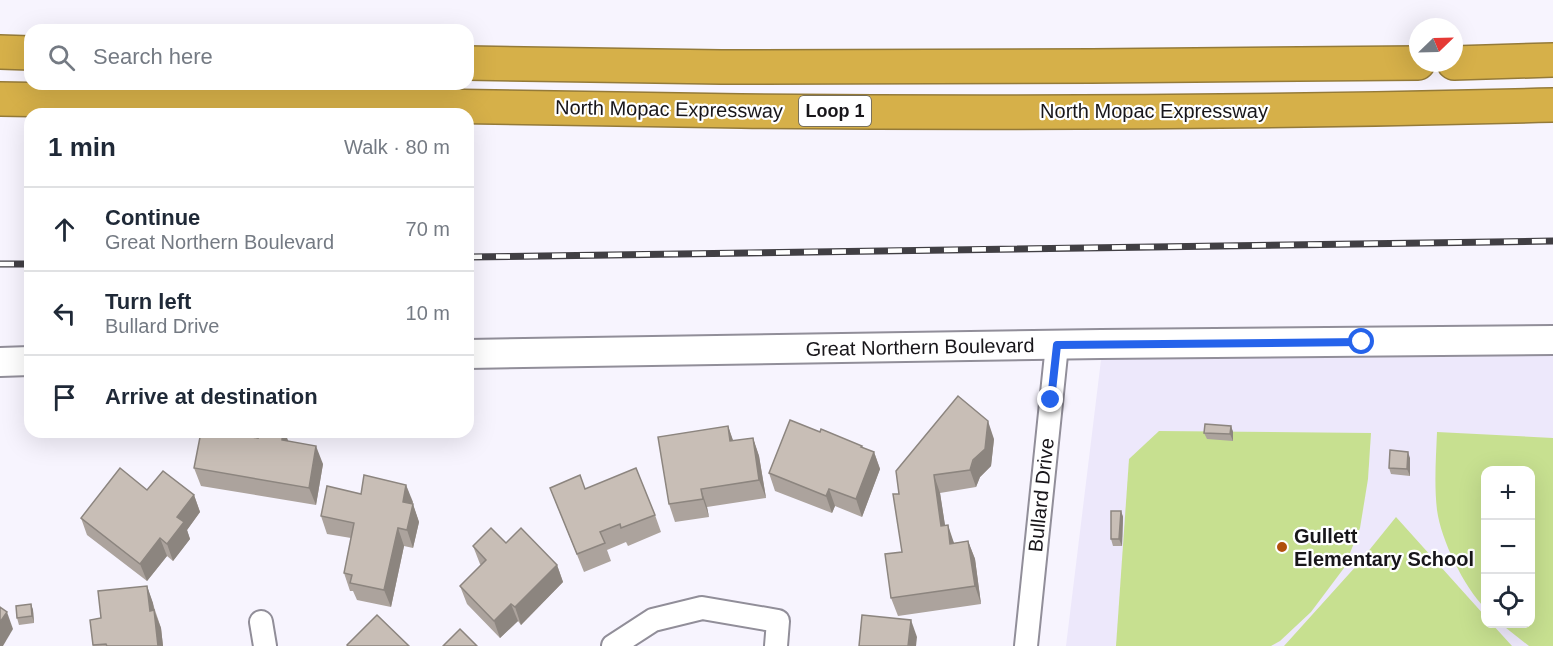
<!DOCTYPE html>
<html lang="en">
<head>
<meta charset="utf-8">
<style>
	body { margin:0; font-family:Helvetica,sans-serif; background:#f2f2f3; color:#1f2937 }
	.controls { position:absolute; right:18px; bottom:18px; display:grid; overflow:hidden; border-radius:12px; box-shadow:0 6px 24px #0002 }
	.controls button { width:54px; height:54px; display:grid; place-items:center; padding:0; border:0; border-bottom:2px solid #e0e1e3; background:#fff; color:#1f2937; font:30px sans-serif }
	.compass { position:absolute; left:1409px; top:18px; width:54px; height:54px; border-radius:50%; background:#fff; box-shadow:0 6px 24px #0002; rotate:67deg }
	.stop { position:absolute; width:18px; height:18px; margin:-14px; border:4px solid #2563eb; border-radius:50%; background:#fff }
	.stop.end { background:#2563eb; border-color:#fff; box-shadow:0 2px 6px #0008 }
	.list { margin:0; padding:0; list-style:none }
	h2 { display:flex; justify-content:space-between; align-items:center; height:78px; margin:0; padding:0 24px; font-size:26px }
	h2 small { font-size:20px; font-weight:400; color:#747a83 }
	.list li { display:grid; grid-template-columns:39px 1fr auto; gap:18px; align-items:center; box-sizing:border-box; height:84px; padding:0 24px; border-top:2px solid #e0e1e3 }
	.list b { display:block; font-size:22px; white-space:nowrap }
	.list p { margin:0; font-size:20px; white-space:nowrap; color:#747a83 }
	.list em { font-size:20px; font-style:normal; color:#747a83 }
	.icon { flex:none; width:33px; height:33px; fill:none; stroke:currentColor; stroke-width:2; stroke-linecap:round; stroke-linejoin:round }
	.map { position:relative; flex:none; width:1553px; height:646px; overflow:hidden }
	.search { position:absolute; background:#fff; box-shadow:0 6px 24px #0002; left:24px; top:24px; width:450px; height:66px; display:flex; align-items:center; gap:15px; box-sizing:border-box; padding:0 21px; border-radius:18px; color:#747a83; font-size:22px }
	.panel { position:absolute; background:#fff; box-shadow:0 6px 24px #0002; left:24px; top:108px; width:450px; height:330px; border-radius:18px }
	.map>svg:first-child { display:block }
</style>
</head>
<body>
<div class="map">
<svg width="1553" height="646" viewBox="0 0 1553 646">
	<rect width="100%" height="100%" fill="#f7f4fe"/>
	<path fill="#ede8fb" fill-rule="evenodd" d="M1553,350V646H1066L1101,360ZM1486,470H1530V624H1486Z"/>
	<g fill="#c7e090">
		<polygon points="1159,431 1371,433 1368,479 1360,528 1344,568 1311,612 1280,641 1271,646 1116,646 1129,459"/>
		<path d="M1437,432L1553,438V646H1529L1501,624H1530V470H1486L1485,608C1464,587 1441,540 1437,510C1434,484 1436,458 1437,432Z"/>
		<polygon points="1396,517 1485,616 1486,624 1492,624 1512,646 1284,646 1358,564"/>
	</g>
	<g fill="none" stroke-linecap="round" stroke-linejoin="round">
		<g stroke="#918e99" stroke-width="26">
			<g id="minor">
				<polyline points="261,622 265,646"/>
				<polyline points="613,646 653,620 702,608 778,621 776,646"/>
				<polyline points="1026,646 1057,345"/>
			</g>
		</g>
		<g stroke="#918e99" stroke-width="32">
			<g id="tertiary">
				<polyline points="468,354 1101,344 1553,340"/>
				<polyline points="0,362 30,361"/>
			</g>
		</g>
		<g stroke="#947a39" stroke-width="36">
			<g id="motorway">
				<polyline points="0,52 30,53"/>
				<polyline points="468,63 721,67 1092,66 1418,63"/>
				<polyline points="1454,63 1553,60"/>
				<path d="M0,99C247,102 494,108 741,111C1012,114 1282,112 1553,105"/>
			</g>
		</g>
		<use href="#minor" stroke="#fff" stroke-width="22"/>
		<use href="#tertiary" stroke="#fff" stroke-width="28"/>
		<use href="#motorway" stroke="#d6b049" stroke-width="33"/>
		<g stroke="#413f44" stroke-width="7">
			<g id="rail">
				<polyline points="468,257 1553,241"/>
				<polyline points="0,264 30,264"/>
			</g>
		</g>
		<use href="#rail" stroke="#fff" stroke-width="4.5" stroke-dasharray="14" stroke-linecap="butt"/>
	</g>
	<g fill="#aca39d">
		<polygon points="728,426 733,441 753,438 759,456 766,498 707,507 709,517 675,522 669,504"/>
		<polygon points="1231,426 1233,432 1233,441 1207,439 1204,433"/>
		<polygon points="258,432 292,432 292,437 286,436 288,442 323,464 316,505 201,486 194,468 258,438"/>
		<polygon points="994,439 991,466 980,477 976,487 940,493 945,526 954,543 968,541 975,559 981,604 898,616 891,598 902,552 899,494"/>
		<polygon points="863,448 874,452 880,469 862,517 835,506 832,513 775,491 769,473"/>
		<polygon points="1410,458 1410,476 1391,474 1389,468"/>
		<polygon points="406,485 419,522 413,548 404,546 391,607 357,600 353,591 350,591 344,573 351,538 327,534 321,516 361,494"/>
		<polygon points="550,488 585,489 655,515 661,532 628,546 626,542 607,550 611,561 584,572"/>
		<polygon points="147,490 194,495 200,512 187,530 190,539 173,561 167,556 147,581 87,535 81,518"/>
		<polygon points="1121,511 1123,517 1122,546 1113,546 1111,539"/>
		<polygon points="506,543 557,565 563,582 521,625 518,621 500,638 467,604 460,586 481,565 480,564 473,546"/>
		<polygon points="147,586 161,628 163,646 93,646 90,620 101,618"/>
		<polygon points="31,604 33,610 34,623 19,625 17,618"/>
	</g>
	<g fill="#8c857f">
		<polygon points="988,421 994,439 991,466 980,477 976,487 970,470"/>
		<polygon points="728,426 734,443 730,441"/>
		<polygon points="1231,426 1233,432 1233,441 1230,434"/>
		<polygon points="283,432 285,432 290,446 282,440"/>
		<polygon points="753,438 759,456 766,498 759,480"/>
		<polygon points="316,446 323,464 316,505 309,488"/>
		<polygon points="874,452 880,469 862,517 856,499"/>
		<polygon points="1408,452 1410,458 1410,476 1407,469"/>
		<polygon points="934,475 940,493 948,544 941,526"/>
		<polygon points="406,485 413,502 409,519 403,502"/>
		<polygon points="701,489 707,507 709,517 703,499"/>
		<polygon points="829,489 835,506 832,513 826,496"/>
		<polygon points="194,495 200,512 187,530 190,539 173,561 167,544 177,517"/>
		<polygon points="413,504 419,522 413,548 407,530"/>
		<polygon points="1121,511 1123,517 1122,546 1119,539"/>
		<polygon points="948,525 954,543 950,544"/>
		<polygon points="398,528 404,546 391,607 384,590"/>
		<polygon points="160,538 167,556 147,581 140,564"/>
		<polygon points="968,541 975,559 981,604 975,586"/>
		<polygon points="557,565 563,582 521,625 515,607"/>
		<polygon points="147,586 153,603 156,622 154,610 161,628 163,646 158,646 150,611"/>
		<polygon points="31,604 33,610 34,623 32,616"/>
		<polygon points="511,604 518,621 500,638 494,621"/>
		<polygon points="7,612 13,629 3,646 0,646 0,622"/>
		<polygon points="911,620 917,637 916,646 908,646"/>
	</g>
	<g fill="#c8beb6" stroke="#8c857f" stroke-width="1.5">
		<polygon points="958,396 988,421 985,449 973,460 970,470 934,475 941,526 948,525 950,544 968,541 975,586 891,598 885,554 902,552 893,494 899,494 896,471"/>
		<polygon points="790,420 820,432 821,429 862,446 861,447 874,452 856,499 829,489 826,496 769,473"/>
		<polygon points="1205,424 1231,426 1230,434 1204,433"/>
		<polygon points="728,426 730,441 753,438 759,480 701,489 703,499 669,504 658,437"/>
		<polygon points="201,432 224,432 258,438 258,432 283,432 282,440 316,446 309,488 194,468"/>
		<polygon points="1390,450 1408,452 1407,469 1389,468"/>
		<polygon points="120,468 147,490 163,471 194,495 177,517 184,522 167,544 160,538 140,564 81,518"/>
		<polygon points="636,468 655,515 621,528 620,524 600,532 605,543 577,554 550,488 580,475 585,489"/>
		<polygon points="364,475 406,485 403,502 413,504 407,530 398,528 384,590 350,583 352,575 344,573 354,523 321,516 327,486 361,494"/>
		<polygon points="1111,511 1121,511 1119,539 1111,539"/>
		<polygon points="491,528 506,543 521,528 557,565 515,607 511,604 494,621 460,586 486,560 473,546"/>
		<polygon points="147,586 150,611 154,610 158,646 107,646 106,644 93,645 90,620 101,618 98,591"/>
		<polygon points="31,604 32,616 17,618 16,606"/>
		<polygon points="0,607 7,612 0,622"/>
		<polygon points="377,615 409,646 348,646 347,645"/>
		<polygon points="862,615 911,620 908,646 859,646"/>
		<polygon points="460,629 477,646 443,646"/>
	</g>
	<g fill="none" stroke-linecap="round" stroke-linejoin="round">
		<polyline stroke="#2563eb" stroke-width="8" points="1051,400 1057,345 1362,342"/>
	</g>
	<circle fill="#b1500d" stroke="#fff" stroke-width="2" cx="1282" cy="547" r="6"/>
	<g text-anchor="middle" dominant-baseline="central" stroke-width="4.5" stroke-linejoin="round" paint-order="stroke">
		<rect fill="#fff" stroke="#5d5c5f" stroke-width="1.5" x="799" y="96" width="72" height="30" rx="4.5"/>
		<g font-size="18" font-weight="bold" fill="#18161a">
			<text x="835" y="111">Loop 1</text>
		</g>
		<g font-size="20" fill="#18161a" stroke="#fff">
			<text transform="translate(669 109) rotate(1)">North Mopac Expressway</text>
			<text x="1154" y="111">North Mopac Expressway</text>
			<text transform="translate(920 347) rotate(-1)">Great Northern Boulevard</text>
			<text transform="translate(1041 495) rotate(-84)">Bullard Drive</text>
		</g>
		<g font-size="20" font-weight="bold" fill="#18161a" stroke="#fff" text-anchor="start">
			<text x="1294" y="536">Gullett<tspan x="1294" dy="23">Elementary School</tspan></text>
		</g>
	</g>
</svg>
<div class="controls">
<button>+</button>
<button>−</button>
<button><svg class="icon" aria-label="locate" viewBox="0 0 24 24"><circle cx="12" cy="12" r="6"/><path d="M12 2v4M12 18v4M2 12h4M18 12h4"/></svg></button>
</div>
<svg class="compass" viewBox="-18 -18 36 36"><path d="M0-13l5 13h-10z" fill="#e53935"/><path d="M0 13l5-13h-10z" fill="#747a83"/></svg>
<div class="stop" style="left:1362px;top:342px"></div>
<div class="stop end" style="left:1051px;top:400px"></div>
<div class="search"><svg class="icon" aria-label="search" viewBox="0 0 24 24"><circle cx="10" cy="10" r="6"/><path d="M15 15l6 6"/></svg>Search here</div>
<section class="panel">
<h2>1 min<small>Walk · 80 m</small></h2>
<ul class="list">
<li><svg class="icon" aria-label="ahead" viewBox="0 0 24 24"><path d="M12 20V5M6 11l6-6 6 6"/></svg><div><b>Continue</b><p>Great Northern Boulevard</p></div><em>70 m</em></li>
<li><svg class="icon" aria-label="left" viewBox="0 0 24 24"><path d="M17 20v-9H6M10 6l-5 5 5 5"/></svg><div><b>Turn left</b><p>Bullard Drive</p></div><em>10 m</em></li>
<li><svg class="icon" aria-label="arrive" viewBox="0 0 24 24"><path d="M6 21V4h12l-3 4 3 4H6"/></svg><div><b>Arrive at destination</b></div></li>
</ul>
</section>
</div>
</body>
</html>
